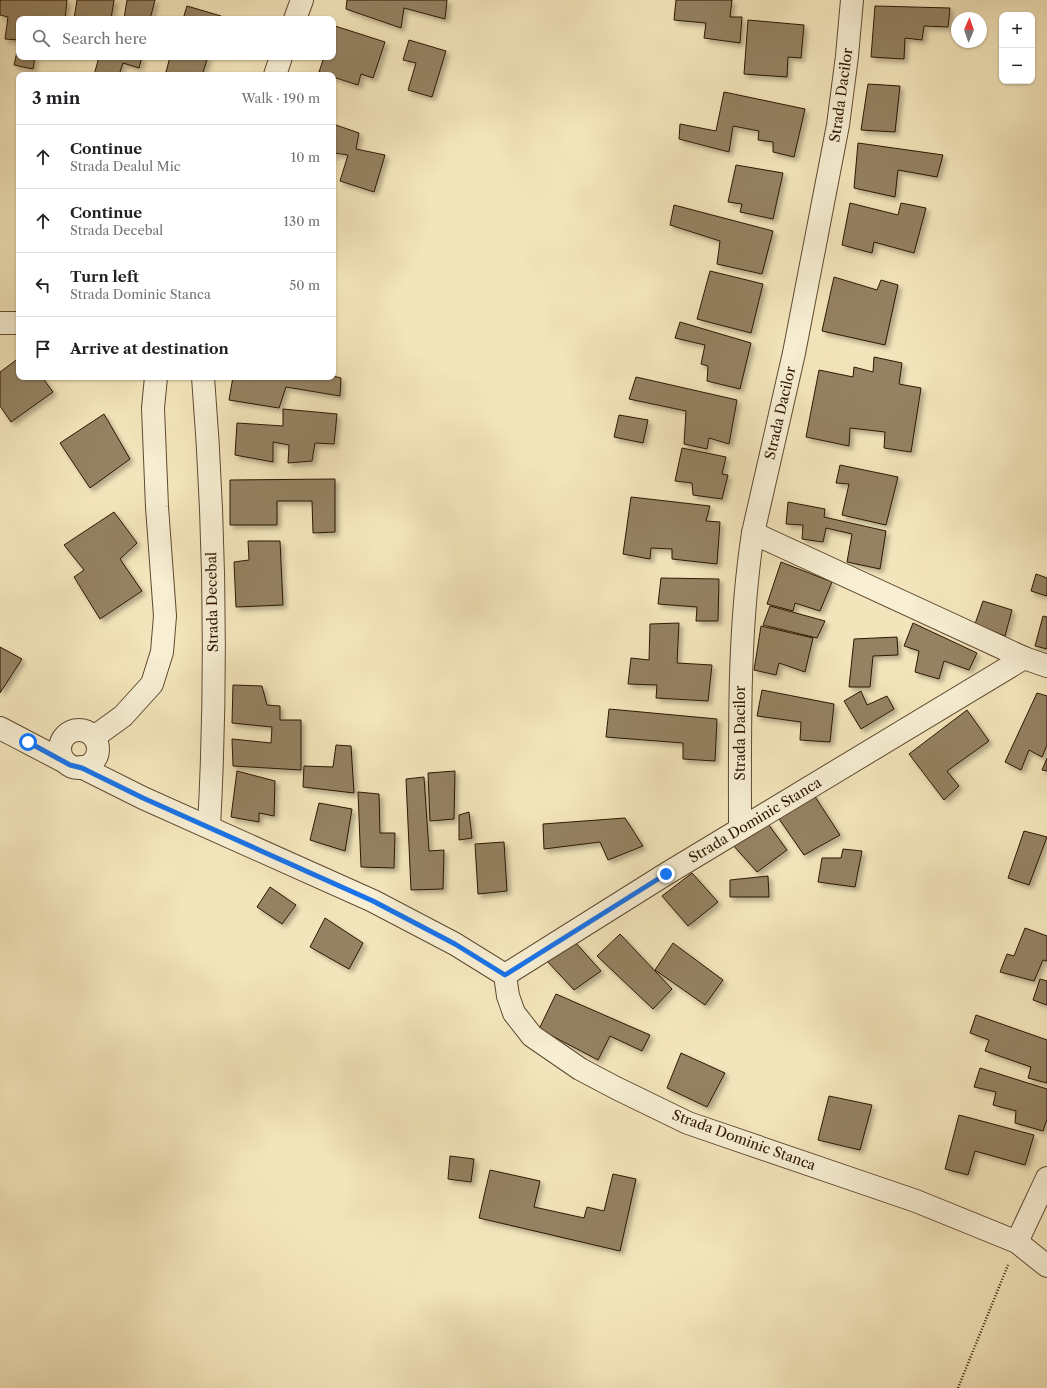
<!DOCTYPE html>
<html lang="en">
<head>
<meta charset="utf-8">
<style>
	body { margin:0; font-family:"Libre Caslon Text",serif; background:#f6f6f6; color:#202124 }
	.controls { position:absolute; right:12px; top:12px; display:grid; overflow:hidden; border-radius:8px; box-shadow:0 1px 3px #0004 }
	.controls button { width:36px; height:36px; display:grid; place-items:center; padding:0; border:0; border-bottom:1px solid #e0e0e0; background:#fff; color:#202124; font:20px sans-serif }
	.compass { position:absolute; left:951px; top:12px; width:36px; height:36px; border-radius:50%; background:#fff; box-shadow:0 1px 3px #0004; rotate:2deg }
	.stop { position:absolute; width:12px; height:12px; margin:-9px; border:3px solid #1a73e8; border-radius:50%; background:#fff }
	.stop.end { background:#1a73e8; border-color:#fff; box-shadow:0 1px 4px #0008 }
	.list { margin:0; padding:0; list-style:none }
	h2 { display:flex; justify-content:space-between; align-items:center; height:52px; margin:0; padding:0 16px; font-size:17px }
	h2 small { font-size:13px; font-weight:400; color:#757577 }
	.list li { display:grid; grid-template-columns:26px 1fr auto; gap:12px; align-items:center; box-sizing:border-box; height:64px; padding:0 16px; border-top:1px solid #e0e0e0 }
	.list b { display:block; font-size:15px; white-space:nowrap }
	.list p { margin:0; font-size:13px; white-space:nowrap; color:#757577 }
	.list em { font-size:13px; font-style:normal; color:#757577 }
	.icon { flex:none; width:22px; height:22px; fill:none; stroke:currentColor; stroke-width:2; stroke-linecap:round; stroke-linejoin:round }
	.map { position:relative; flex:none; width:1047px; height:1388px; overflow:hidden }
	.search { position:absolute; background:#fff; box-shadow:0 1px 3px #0004; left:16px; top:16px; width:320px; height:44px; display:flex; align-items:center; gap:10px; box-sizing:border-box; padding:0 14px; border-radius:8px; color:#757577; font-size:15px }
	.panel { position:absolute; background:#fff; box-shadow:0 1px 3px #0004; left:16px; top:72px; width:320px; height:308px; border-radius:8px }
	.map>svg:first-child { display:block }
</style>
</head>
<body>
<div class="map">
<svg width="1047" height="1388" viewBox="0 0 1047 1388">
	<defs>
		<filter id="shadow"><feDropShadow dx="3.5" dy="3.5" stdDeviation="2" flood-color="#0004"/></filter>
	</defs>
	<rect width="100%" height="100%" fill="#f3e5bb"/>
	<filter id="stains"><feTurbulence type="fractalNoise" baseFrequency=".005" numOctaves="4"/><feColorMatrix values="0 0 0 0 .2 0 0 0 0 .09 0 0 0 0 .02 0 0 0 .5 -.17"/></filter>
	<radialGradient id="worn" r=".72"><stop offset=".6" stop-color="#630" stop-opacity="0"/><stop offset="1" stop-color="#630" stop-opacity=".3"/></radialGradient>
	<g fill="#948262" stroke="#2e1701" filter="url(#shadow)">
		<polygon points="0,0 67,0 65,19 19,19 19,40 5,39 8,17 0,15"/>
		<polygon points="77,0 114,0 111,19 74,19"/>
		<polygon points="127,0 155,0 150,19 124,19"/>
		<polygon points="347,0 447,0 445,19 404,8 401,28 346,9"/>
		<polygon points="676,0 732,0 730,17 742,17 740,43 704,38 706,23 674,20"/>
		<polygon points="187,6 221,16 220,19 183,19"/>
		<polygon points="875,6 950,8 948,27 924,26 922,40 905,38 904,59 871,57"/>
		<polygon points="748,20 804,25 801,58 788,57 787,77 744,74"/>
		<polygon points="335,26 385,42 373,78 361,74 358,85 333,77 333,75 319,72 324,57 333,57"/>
		<polygon points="409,40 446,51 432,97 408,90 416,63 403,60"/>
		<polygon points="19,43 19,57 35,57 33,69 14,65"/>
		<polygon points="99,57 142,57 139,68 123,63 119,75 94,75"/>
		<polygon points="170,57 208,57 202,75 176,75 166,72"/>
		<polygon points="868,84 900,86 895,132 861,130"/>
		<polygon points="724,92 805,109 794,157 773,152 773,142 758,140 759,131 733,126 729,152 679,139 680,124 716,131"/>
		<polygon points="333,124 359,133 356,149 385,155 374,192 340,181 348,155 335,153 333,160"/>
		<polygon points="858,143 943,155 937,177 898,170 895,197 854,188"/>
		<polygon points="736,165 783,173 773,219 740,212 742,204 728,202"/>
		<polygon points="850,203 898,215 901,203 926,208 914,253 874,242 872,253 842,245"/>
		<polygon points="674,205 773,231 762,274 717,264 720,241 670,225"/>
		<polygon points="710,271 763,284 751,333 697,319"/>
		<polygon points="834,277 877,290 881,280 898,285 885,345 822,331"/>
		<polygon points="680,322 751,343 740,389 707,381 708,366 701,364 705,345 675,338"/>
		<polygon points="874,357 902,363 899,384 921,388 911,452 884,448 885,432 850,428 849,446 806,437 819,370 853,377 854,367 873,372"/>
		<polygon points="19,358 19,377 42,377 53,392 11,422 0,406 0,372"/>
		<polygon points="333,376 341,378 340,396 286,387 279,408 229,400 233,377"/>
		<polygon points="636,377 737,400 729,444 709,438 707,449 684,444 686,411 629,399"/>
		<polygon points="283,409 337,414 334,444 315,443 312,461 288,463 289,445 273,442 273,462 235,455 237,423 283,426"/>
		<polygon points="104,414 130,459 90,488 60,443"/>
		<polygon points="619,415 648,420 643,443 614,437"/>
		<polygon points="682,448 726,457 722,474 728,475 722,499 693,495 692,483 675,481"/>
		<polygon points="840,465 898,477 886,525 842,515 849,484 836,483"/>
		<polygon points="335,479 335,532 313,533 312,501 277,501 277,525 230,525 230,480"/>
		<polygon points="631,497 710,506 706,521 720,522 717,564 672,559 672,549 651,548 650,559 623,554"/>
		<polygon points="788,502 825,509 824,517 886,531 880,569 847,562 852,534 826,528 823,542 802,539 803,525 786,524"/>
		<polygon points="114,512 137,543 120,559 142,591 100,619 74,577 84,570 64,545"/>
		<polygon points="248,541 280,541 283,605 236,607 234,562 249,560"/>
		<polygon points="781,562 832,582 820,611 795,603 793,611 767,604"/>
		<polygon points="1036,574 1047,578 1047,596 1031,591"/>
		<polygon points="661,578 719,579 718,621 696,621 697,607 658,604"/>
		<polygon points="983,601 1012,610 1005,636 975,624"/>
		<polygon points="770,606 825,621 817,638 763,625"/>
		<polygon points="1043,616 1047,617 1047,649 1035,646"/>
		<polygon points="679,623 677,663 712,665 708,701 656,698 657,685 628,684 631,658 649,660 650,624"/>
		<polygon points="913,623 977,653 969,670 944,661 939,679 915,672 919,651 904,646"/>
		<polygon points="761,626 813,638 805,672 779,663 776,675 754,670"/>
		<polygon points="897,637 898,655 873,656 870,687 849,687 854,639"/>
		<polygon points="0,647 22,659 0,693"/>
		<polygon points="233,685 262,686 267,705 280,706 280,720 301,720 301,770 233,766 232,739 271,743 272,727 232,723"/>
		<polygon points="762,690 834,704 830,742 800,740 801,722 757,716"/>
		<polygon points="861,691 867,705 887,696 894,709 861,729 844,701"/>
		<polygon points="1037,693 1047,696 1047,745 1042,757 1029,750 1021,770 1005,762"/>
		<polygon points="609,709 717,719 715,761 683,759 683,743 606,737"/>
		<polygon points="967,710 989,741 947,771 959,786 944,800 909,754"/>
		<polygon points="336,745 351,746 354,793 303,787 304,766 333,767"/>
		<polygon points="1047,758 1047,771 1042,770"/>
		<polygon points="237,771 275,781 274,816 259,813 259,822 231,817"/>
		<polygon points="455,771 454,819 430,821 428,773"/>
		<polygon points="424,777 429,851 444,850 443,889 411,890 406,779"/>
		<polygon points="358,792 379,794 380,833 395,833 394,868 361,867"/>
		<polygon points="812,792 840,835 804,855 777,816"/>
		<polygon points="319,803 352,809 345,851 310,840"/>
		<polygon points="469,812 472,838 459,840 459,815"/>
		<polygon points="625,818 643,846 608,860 600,842 544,849 543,824"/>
		<polygon points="766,821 787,850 757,872 732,844"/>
		<polygon points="1024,831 1047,837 1029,885 1008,878"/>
		<polygon points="504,842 507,891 478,894 475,844"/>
		<polygon points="843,849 862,851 855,887 818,882 822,858 841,858"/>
		<polygon points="692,873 718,902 688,926 662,896"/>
		<polygon points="768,876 769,897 730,897 730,880"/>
		<polygon points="270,887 296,905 282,924 257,907"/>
		<polygon points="325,918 363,943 349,969 310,947"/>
		<polygon points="1025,928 1047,936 1047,961 1043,960 1034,981 1000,972 1007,954 1014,956"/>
		<polygon points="620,934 672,989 653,1009 597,956"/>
		<polygon points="575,942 601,971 574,990 547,961"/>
		<polygon points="673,943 723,980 705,1005 655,970"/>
		<polygon points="1040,979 1047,981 1047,1005 1033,1000"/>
		<polygon points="556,994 650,1035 642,1051 610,1036 598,1060 539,1029"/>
		<polygon points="976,1015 1047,1040 1047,1083 1028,1078 1031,1067 985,1051 989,1040 970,1033"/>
		<polygon points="681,1053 725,1073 707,1107 667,1088"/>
		<polygon points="980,1068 1047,1089 1047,1119 1043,1131 1015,1123 1016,1111 993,1105 996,1092 974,1087"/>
		<polygon points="829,1096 872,1105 860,1150 818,1140"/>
		<polygon points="959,1115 1034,1135 1025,1165 975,1151 968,1175 945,1169"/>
		<polygon points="450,1156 474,1159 471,1182 448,1179"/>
		<polygon points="490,1170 540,1181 534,1207 584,1218 587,1207 604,1211 613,1174 636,1179 620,1251 479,1218"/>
	</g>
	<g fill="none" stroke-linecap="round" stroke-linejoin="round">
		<g stroke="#5f4a30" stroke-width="24">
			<g id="street">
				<polyline points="295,19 302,0"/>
				<polyline points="275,75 281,57"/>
				<polyline points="0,323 19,323"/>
				<path d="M203,377C215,526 217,678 209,827"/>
				<polyline points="753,533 1024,658 1047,666"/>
				<polyline points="0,728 65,762"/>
				<circle cx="79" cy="749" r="19"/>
				<polyline points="94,737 123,716 152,684 162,652 165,616 157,507 153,408 156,377"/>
				<polyline points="81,767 143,798 373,901 455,944 505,975"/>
				<path d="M740,829C740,730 738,631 753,533L794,353L838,125L847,56L852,0"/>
				<polyline points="505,975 508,996 514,1013 532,1036 580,1069 616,1088 688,1123 916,1201 1017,1242 1047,1266"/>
				<polyline points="505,975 666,874 1024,658"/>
				<polyline points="1017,1242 1047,1178"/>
			</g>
		</g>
		<polyline stroke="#2e1701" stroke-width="2.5" stroke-dasharray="1 2" stroke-linecap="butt" points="958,1388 1008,1265"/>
		<use href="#street" stroke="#f7eed3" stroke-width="22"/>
	</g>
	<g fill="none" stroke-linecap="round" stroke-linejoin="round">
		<polyline stroke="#1a73e8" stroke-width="5" points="28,742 70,765 82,768 143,798 373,901 455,944 505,975 666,874"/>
	</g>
	<g text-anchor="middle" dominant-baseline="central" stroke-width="3" stroke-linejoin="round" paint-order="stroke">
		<g font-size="14" fill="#2e1701" stroke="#f7eed3">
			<text transform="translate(841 95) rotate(-82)">Strada Dacilor</text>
			<text transform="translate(780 413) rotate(-77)">Strada Dacilor</text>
			<text transform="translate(212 602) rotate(-91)">Strada Decebal</text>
			<text transform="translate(740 733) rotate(-90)">Strada Dacilor</text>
			<text transform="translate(755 820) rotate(-31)">Strada Dominic Stanca</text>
			<text transform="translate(744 1140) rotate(20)">Strada Dominic Stanca</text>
		</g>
	</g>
	<rect width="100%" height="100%" filter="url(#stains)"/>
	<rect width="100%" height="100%" fill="url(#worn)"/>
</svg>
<div class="controls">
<button>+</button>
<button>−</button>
</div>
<svg class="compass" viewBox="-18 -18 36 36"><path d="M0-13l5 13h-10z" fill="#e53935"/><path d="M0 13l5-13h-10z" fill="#757577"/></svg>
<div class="stop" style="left:28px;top:742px"></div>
<div class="stop end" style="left:666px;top:874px"></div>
<div class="search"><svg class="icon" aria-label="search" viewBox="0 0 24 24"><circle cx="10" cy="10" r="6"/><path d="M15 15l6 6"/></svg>Search here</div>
<section class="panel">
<h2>3 min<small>Walk · 190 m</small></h2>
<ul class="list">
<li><svg class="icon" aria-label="ahead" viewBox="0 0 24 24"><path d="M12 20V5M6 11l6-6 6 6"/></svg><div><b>Continue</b><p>Strada Dealul Mic</p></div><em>10 m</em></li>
<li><svg class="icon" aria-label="ahead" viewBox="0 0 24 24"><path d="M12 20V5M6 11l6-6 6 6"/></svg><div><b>Continue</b><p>Strada Decebal</p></div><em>130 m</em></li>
<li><svg class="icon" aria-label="left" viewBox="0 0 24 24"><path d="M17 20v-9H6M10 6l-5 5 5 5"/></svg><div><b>Turn left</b><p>Strada Dominic Stanca</p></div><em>50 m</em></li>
<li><svg class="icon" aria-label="arrive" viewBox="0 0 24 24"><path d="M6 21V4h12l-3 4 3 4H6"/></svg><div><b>Arrive at destination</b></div></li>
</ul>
</section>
</div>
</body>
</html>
